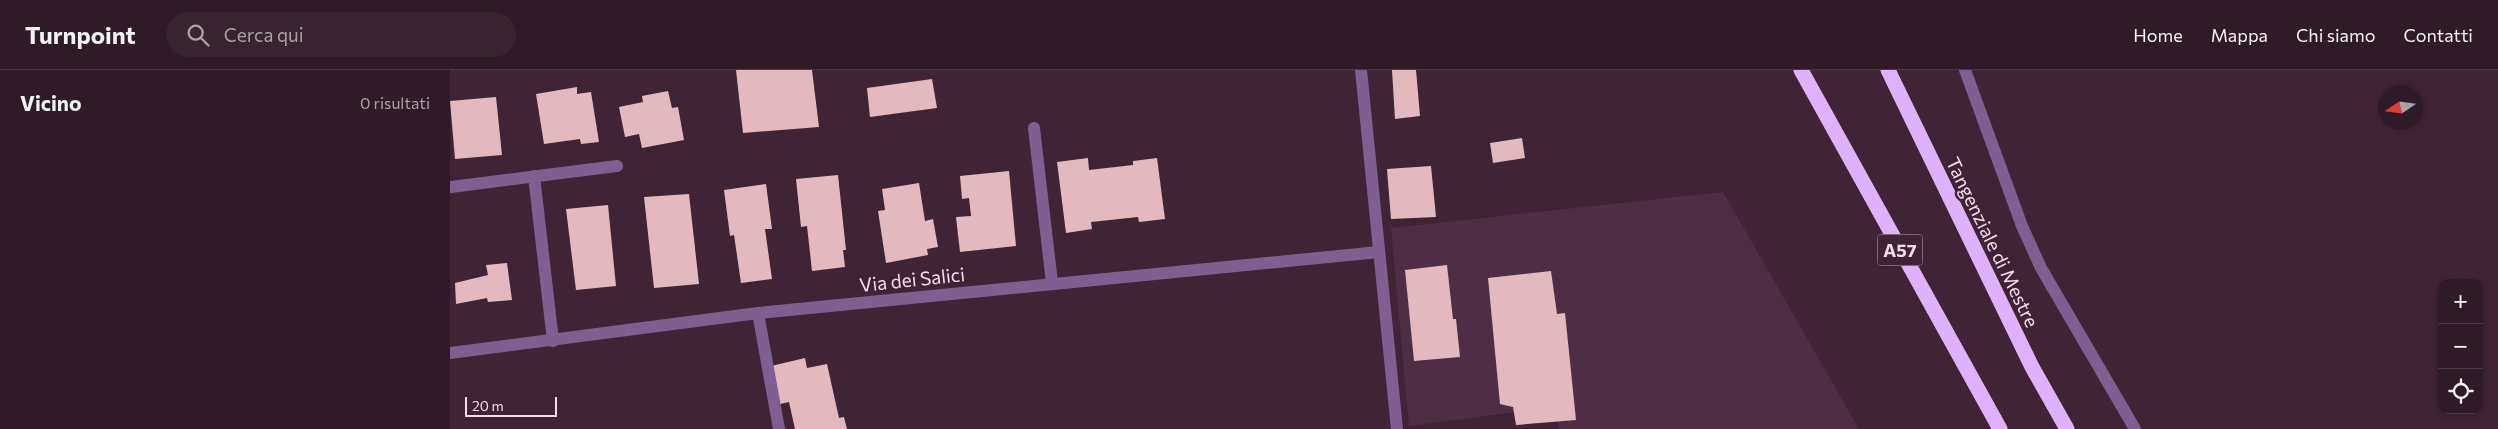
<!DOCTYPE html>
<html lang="it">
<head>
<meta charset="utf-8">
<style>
	body { margin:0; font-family:Commissioner,sans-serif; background:#372430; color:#f1f3f6 }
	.controls { position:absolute; right:15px; bottom:15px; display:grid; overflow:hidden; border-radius:10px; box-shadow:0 2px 12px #0003 }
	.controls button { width:45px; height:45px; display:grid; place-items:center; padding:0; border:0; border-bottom:1px solid #4a3945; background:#2f1b28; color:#f1f3f6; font:25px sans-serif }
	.compass { position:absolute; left:1928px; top:15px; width:45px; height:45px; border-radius:50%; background:#2f1b28; box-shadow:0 2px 12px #0003; rotate:257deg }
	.scale { position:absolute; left:15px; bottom:12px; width:92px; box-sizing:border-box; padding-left:5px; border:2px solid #f0dee9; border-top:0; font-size:14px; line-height:18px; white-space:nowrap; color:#f0dee9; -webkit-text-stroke:4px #3f2436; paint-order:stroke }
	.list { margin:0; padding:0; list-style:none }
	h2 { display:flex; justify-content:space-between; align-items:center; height:65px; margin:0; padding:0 20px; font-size:21px }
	h2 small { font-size:16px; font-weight:400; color:#a7a1a8 }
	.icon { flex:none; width:28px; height:28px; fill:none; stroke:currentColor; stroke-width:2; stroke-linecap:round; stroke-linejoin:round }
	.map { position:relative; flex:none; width:2048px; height:359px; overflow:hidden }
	header { display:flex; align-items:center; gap:30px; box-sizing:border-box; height:70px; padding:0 25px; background:#2f1b28; border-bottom:1px solid #4a3945 }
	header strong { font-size:24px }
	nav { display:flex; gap:28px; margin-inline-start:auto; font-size:18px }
	.search { width:350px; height:45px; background:#372430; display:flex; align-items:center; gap:12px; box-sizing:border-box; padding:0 18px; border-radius:28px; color:#a7a1a8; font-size:19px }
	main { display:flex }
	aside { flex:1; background:#2f1b28 }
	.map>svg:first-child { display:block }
</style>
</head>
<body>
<header>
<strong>Turnpoint</strong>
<div class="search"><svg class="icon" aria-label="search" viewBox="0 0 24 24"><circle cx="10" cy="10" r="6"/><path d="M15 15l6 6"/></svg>Cerca qui</div>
<nav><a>Home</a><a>Mappa</a><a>Chi siamo</a><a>Contatti</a></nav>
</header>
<main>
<aside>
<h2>Vicino<small>0 risultati</small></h2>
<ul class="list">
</ul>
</aside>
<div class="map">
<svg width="2048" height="359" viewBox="0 0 2048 359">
	<rect width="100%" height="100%" fill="#3f2436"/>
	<polygon fill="#4e2e44" points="1273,122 1409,359 1109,359 1105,337 959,356 941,158"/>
	<g fill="#e3b9bf">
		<polygon points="286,0 362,0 369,57 293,63"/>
		<polygon points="942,0 966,0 970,46 945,49"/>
		<polygon points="482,9 487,38 420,47 417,18"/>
		<polygon points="127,17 127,24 141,22 149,72 131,74 130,69 94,74 86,24"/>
		<polygon points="218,21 222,38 228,37 234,70 192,78 189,64 175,67 169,37 193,32 192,26"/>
		<polygon points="46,27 52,85 5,89 0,31"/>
		<polygon points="1072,68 1075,88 1043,93 1040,73"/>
		<polygon points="638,88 639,100 683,95 683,91 707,88 715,149 689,152 688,147 641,152 642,159 616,163 607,92"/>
		<polygon points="981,96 986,147 941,149 937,99"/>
		<polygon points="559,101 566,176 510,182 506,147 521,146 519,128 512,129 510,106"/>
		<polygon points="388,105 396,180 393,180 395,197 362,201 357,156 351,157 346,109"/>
		<polygon points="469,113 475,151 483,149 488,177 477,179 478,185 436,193 428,141 435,140 432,119"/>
		<polygon points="316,114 322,159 315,159 322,209 291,213 284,165 280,166 274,120"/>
		<polygon points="239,124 249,214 204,218 194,127"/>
		<polygon points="158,135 166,216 126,220 116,139"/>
		<polygon points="57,193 62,230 38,232 37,228 6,234 5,213 38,205 36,195"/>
		<polygon points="997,195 1003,249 1006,249 1010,287 964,291 955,200"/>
		<polygon points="1101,201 1107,244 1115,243 1126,350 1066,355 1063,337 1050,334 1038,208"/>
		<polygon points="355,288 357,298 377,294 389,348 394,347 397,359 345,359 339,332 326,335 317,297"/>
	</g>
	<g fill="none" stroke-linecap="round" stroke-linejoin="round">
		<g stroke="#7e5f91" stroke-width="12">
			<polyline points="1515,0 1572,156 1591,198 1685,359"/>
			<polyline points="584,58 602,213"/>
			<polyline points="84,106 103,271"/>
			<polyline points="1,117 167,96"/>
			<polyline points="308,243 329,359"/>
		</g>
		<g stroke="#7e5f91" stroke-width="12">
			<polyline points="911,0 947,359"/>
			<polyline points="0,283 308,243 929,182"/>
		</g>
		<g stroke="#deb1fa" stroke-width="15">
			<polyline points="1351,0 1550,359"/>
			<polyline points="1438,0 1582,297 1617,359"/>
		</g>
	</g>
	<g text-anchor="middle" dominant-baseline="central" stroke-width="5" stroke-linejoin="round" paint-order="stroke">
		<rect fill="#3f2436" stroke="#bba6b3" stroke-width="1" x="1427.5" y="164.5" width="45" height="31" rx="4"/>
		<g font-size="18" font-weight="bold" fill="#f0dee9">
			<text x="1450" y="180">A57</text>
		</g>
		<g font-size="19" fill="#f0dee9" stroke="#3f2436">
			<text transform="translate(1543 172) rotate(64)">Tangenziale di Mestre</text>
			<text transform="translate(462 209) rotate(-6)">Via dei Salici</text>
		</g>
	</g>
</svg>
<div class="controls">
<button>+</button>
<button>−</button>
<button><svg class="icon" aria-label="locate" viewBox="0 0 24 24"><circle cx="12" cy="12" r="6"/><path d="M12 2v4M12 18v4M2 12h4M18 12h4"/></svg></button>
</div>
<svg class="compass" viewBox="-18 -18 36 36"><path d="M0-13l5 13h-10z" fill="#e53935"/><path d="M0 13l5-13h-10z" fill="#a7a1a8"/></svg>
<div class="scale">20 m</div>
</div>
</main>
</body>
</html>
